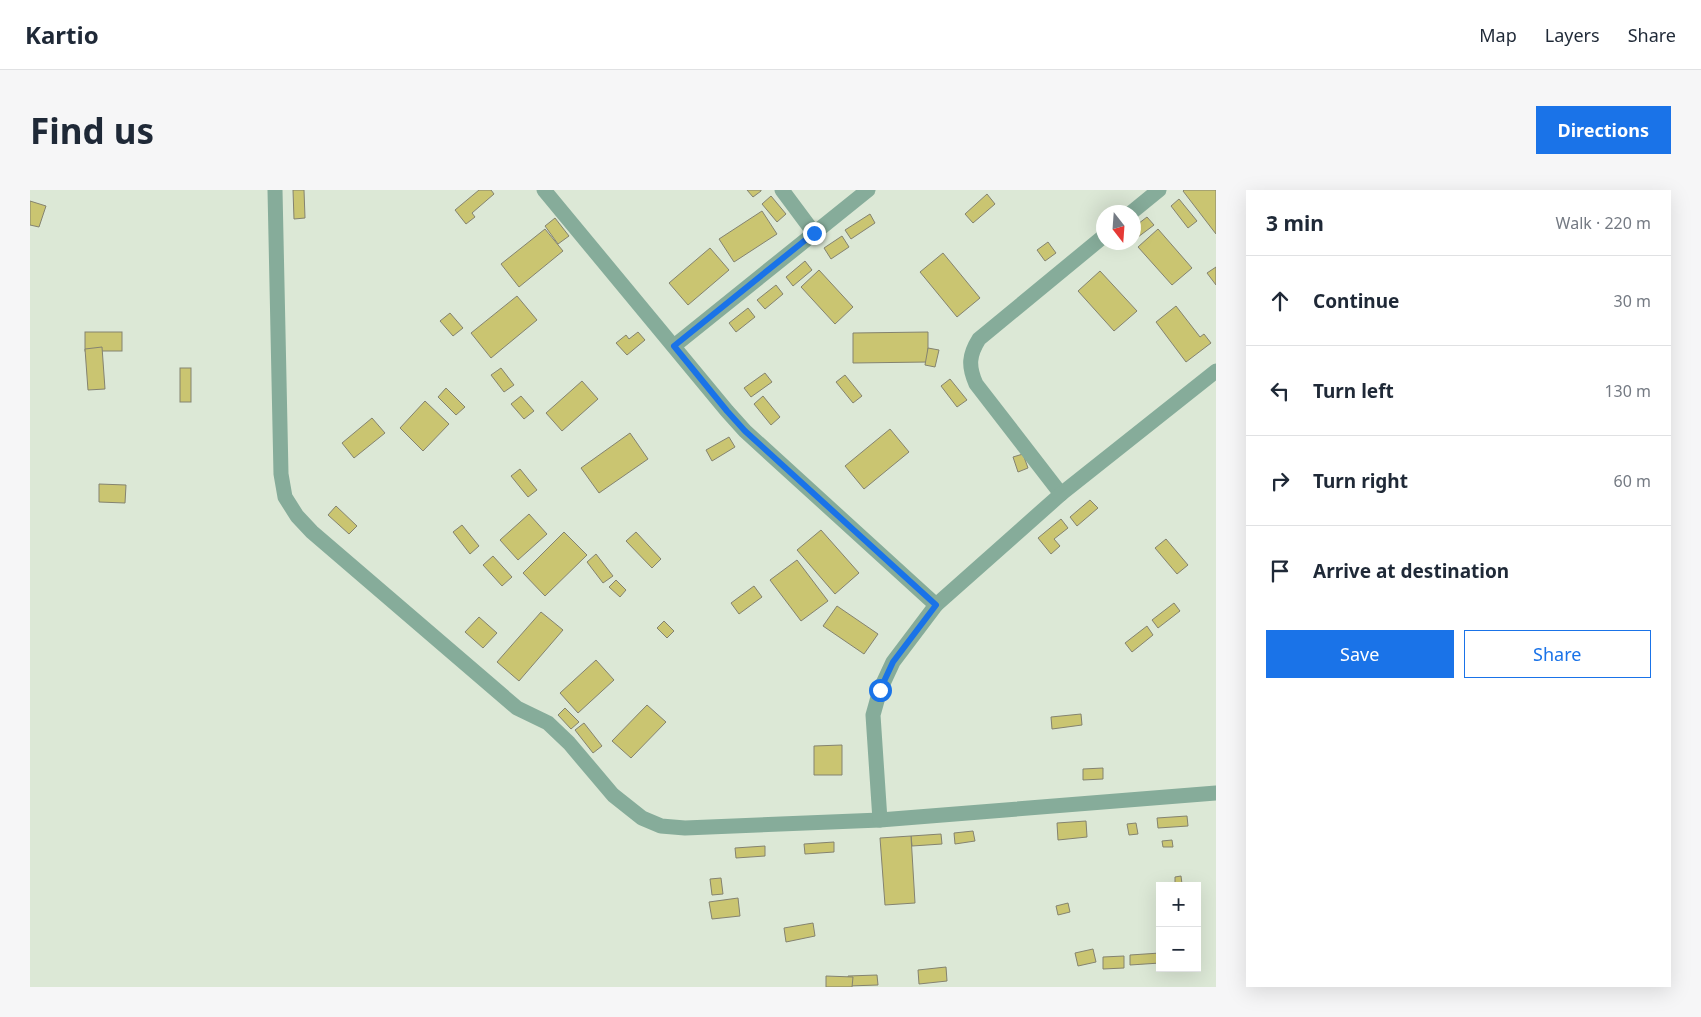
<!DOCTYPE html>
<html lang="en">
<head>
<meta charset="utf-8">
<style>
	body { margin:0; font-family:"Noto Sans",sans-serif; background:#f6f6f7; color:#1f2937 }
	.controls { position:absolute; right:15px; bottom:15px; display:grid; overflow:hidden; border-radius:0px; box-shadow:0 5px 20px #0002 }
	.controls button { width:45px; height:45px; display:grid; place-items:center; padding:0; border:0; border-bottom:1px solid #e0e1e3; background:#fff; color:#1f2937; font:25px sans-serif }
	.compass { position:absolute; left:1066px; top:15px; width:45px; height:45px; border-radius:50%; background:#fff; box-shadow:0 5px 20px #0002; rotate:163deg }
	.stop { position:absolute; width:15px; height:15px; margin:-11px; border:4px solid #1a73e8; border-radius:50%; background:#fff }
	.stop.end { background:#1a73e8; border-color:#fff; box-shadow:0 1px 5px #0008 }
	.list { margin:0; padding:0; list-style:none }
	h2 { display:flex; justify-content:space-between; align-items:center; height:65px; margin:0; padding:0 20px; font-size:21px }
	h2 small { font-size:16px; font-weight:400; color:#747a83 }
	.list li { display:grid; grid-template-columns:32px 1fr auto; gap:15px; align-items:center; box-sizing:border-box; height:90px; padding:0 20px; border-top:1px solid #e0e1e3 }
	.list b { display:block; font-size:19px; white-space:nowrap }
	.list em { font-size:16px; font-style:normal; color:#747a83 }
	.actions { display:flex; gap:10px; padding:15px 20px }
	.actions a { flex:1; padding:11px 0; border:1px solid #1a73e8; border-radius:0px; text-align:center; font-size:18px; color:#1a73e8 }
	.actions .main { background:#1a73e8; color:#fff }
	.icon { flex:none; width:28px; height:28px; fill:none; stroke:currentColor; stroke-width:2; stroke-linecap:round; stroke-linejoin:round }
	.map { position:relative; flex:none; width:1186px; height:797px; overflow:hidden; border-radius:0px }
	header { display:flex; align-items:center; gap:30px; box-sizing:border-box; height:70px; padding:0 25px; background:#fff; border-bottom:1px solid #e0e1e3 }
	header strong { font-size:24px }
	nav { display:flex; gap:28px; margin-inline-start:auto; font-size:18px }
	.intro { display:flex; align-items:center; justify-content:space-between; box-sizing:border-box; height:120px; padding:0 30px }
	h1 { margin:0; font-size:35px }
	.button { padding:12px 22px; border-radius:0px; background:#1a73e8; color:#fff; font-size:18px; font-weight:700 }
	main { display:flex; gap:30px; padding:0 30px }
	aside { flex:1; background:#fff; border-radius:0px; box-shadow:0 5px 20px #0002 }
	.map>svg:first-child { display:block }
</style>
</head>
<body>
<header>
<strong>Kartio</strong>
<nav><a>Map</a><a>Layers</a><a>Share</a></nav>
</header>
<div class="intro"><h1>Find us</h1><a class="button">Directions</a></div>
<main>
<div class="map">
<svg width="1186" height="797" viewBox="0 0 1186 797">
	<rect width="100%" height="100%" fill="#dce8d6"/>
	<g fill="#cac571" stroke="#848370">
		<polygon points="263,0 274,0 275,28 264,29"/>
		<polygon points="449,0 461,0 464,4 442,23 445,27 436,34 425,20"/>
		<polygon points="717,0 731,0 731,1 723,7"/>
		<polygon points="1154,0 1186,0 1186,44 1153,1"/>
		<polygon points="957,4 965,14 943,33 935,24"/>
		<polygon points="741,6 756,24 747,32 732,14"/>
		<polygon points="1149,9 1167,31 1158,38 1141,16"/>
		<polygon points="0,11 16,16 9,37 0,35"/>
		<polygon points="732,21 747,44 704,72 689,49"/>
		<polygon points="840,24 845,33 821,49 815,40"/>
		<polygon points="1117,27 1124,35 1104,50 1104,37"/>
		<polygon points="525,28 539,46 528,54 515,36"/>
		<polygon points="515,39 533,61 489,97 471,74"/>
		<polygon points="1128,39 1162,78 1142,95 1108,57"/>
		<polygon points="812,46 819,57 801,69 794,58"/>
		<polygon points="1018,52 1026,63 1015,71 1007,60"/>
		<polygon points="680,58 699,80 658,115 639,93"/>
		<polygon points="913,63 950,108 927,127 890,82"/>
		<polygon points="775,71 782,80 763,96 756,87"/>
		<polygon points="1186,77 1186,95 1177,83"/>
		<polygon points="789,80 823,117 805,134 771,97"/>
		<polygon points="1070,81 1107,121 1084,141 1048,101"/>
		<polygon points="746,95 753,104 735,119 727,110"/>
		<polygon points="487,106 507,130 461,168 441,143"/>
		<polygon points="1146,116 1170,147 1174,144 1181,153 1156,172 1126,132"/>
		<polygon points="718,118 725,127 706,142 699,133"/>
		<polygon points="420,123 433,138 423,146 410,131"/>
		<rect x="55" y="142" width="37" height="19"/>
		<polygon points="608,142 615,150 597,165 586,153 596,145 599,149"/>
		<polygon points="898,142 898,172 823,173 823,143"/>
		<polygon points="72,157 75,199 58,200 55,159"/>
		<polygon points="898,158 909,160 905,177 895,175"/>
		<rect x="150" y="178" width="11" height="34"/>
		<polygon points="471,178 484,195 474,202 461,185"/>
		<polygon points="735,183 742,192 721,207 714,198"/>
		<polygon points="815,185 832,206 823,213 806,192"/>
		<polygon points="920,189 937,210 927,217 911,196"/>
		<polygon points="552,191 568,209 532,241 516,223"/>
		<polygon points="416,198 435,217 426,225 408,207"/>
		<polygon points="491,206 504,221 494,229 481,214"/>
		<polygon points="733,206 750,227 741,235 724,214"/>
		<polygon points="395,211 419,234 393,261 370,238"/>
		<polygon points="342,228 355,243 324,268 312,253"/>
		<polygon points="860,239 879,262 834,299 815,276"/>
		<polygon points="600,243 618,269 569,303 551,278"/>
		<polygon points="699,247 705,257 682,271 676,260"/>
		<polygon points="993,264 998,278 988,282 983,267"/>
		<polygon points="490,279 507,300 498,307 481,286"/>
		<polygon points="69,294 96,295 95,313 69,312"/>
		<polygon points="1060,310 1068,318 1047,336 1040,327"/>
		<polygon points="306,316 327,336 319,344 298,325"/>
		<polygon points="499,324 517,344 488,370 470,350"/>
		<polygon points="1031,329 1038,338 1024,349 1030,356 1021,364 1008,348"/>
		<polygon points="432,335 449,356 440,364 423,342"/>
		<polygon points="791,340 829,383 805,404 767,360"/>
		<polygon points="534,342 557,365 515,406 493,383"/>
		<polygon points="606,342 631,369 622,378 596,351"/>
		<polygon points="1136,349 1158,375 1147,384 1125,358"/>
		<polygon points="566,364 583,386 573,393 557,372"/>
		<polygon points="463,366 482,387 472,396 453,375"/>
		<polygon points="767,370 798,411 771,431 740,390"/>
		<polygon points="586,390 596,400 590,407 579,397"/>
		<polygon points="724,396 732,407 709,424 701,413"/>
		<polygon points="1144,413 1150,421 1128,438 1122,430"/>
		<polygon points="807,416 848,444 834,464 793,436"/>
		<polygon points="511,422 533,440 489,491 467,472"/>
		<polygon points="449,427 467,443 453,458 435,442"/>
		<polygon points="634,431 644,441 637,448 627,438"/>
		<polygon points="1117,436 1123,445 1102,462 1095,453"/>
		<polygon points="566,470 584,490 548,523 530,503"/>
		<polygon points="617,515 636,532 601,568 582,551"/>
		<polygon points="535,518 549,532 541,539 528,525"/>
		<polygon points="1051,524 1052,535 1022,539 1021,527"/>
		<polygon points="554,533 572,556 563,563 545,540"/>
		<polygon points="812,555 812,585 784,585 784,556"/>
		<polygon points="1073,578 1073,589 1053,590 1053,579"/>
		<polygon points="1157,626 1158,636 1128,638 1127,628"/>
		<polygon points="1056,631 1057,647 1028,650 1027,633"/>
		<polygon points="1106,633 1108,644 1099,645 1097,634"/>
		<polygon points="943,641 945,651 925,654 924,643"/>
		<polygon points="911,644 912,654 882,656 881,646"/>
		<polygon points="881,646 885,713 855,715 850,648"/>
		<polygon points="1142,650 1143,657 1133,657 1132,651"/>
		<polygon points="804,652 804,662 775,664 774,654"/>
		<polygon points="735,656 735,666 706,668 705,658"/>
		<polygon points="1151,686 1152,694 1145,694 1145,687"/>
		<polygon points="691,688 693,704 682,705 680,689"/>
		<polygon points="708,708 710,726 682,729 679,712"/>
		<polygon points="1038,713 1040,722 1028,725 1026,716"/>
		<polygon points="783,733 785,746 756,752 754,738"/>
		<polygon points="1063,759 1066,772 1048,776 1045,763"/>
		<polygon points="1130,763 1130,773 1100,775 1100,765"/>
		<polygon points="1094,766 1094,778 1073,779 1073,767"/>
		<polygon points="916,777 917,791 889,794 888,780"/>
		<polygon points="847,785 848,795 818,796 818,786"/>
		<polygon points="796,786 823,787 822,797 796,797"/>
	</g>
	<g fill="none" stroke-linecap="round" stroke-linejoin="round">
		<g stroke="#86ac9a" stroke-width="15">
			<polyline points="245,0 251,284 255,307 267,326 282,342 487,518 518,533 539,553 583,605 612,628 631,636 655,638 850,630 1186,603"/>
			<polyline points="514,0 697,221 715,241 906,415"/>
			<polyline points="752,0 784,43"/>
			<polyline points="1102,22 1129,0"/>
			<polyline points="644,156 838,0"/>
			<path d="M1031,304L946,194C938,176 939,165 949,149L1074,46"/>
			<polyline points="850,630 843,525 850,500 863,472 906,415 1031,304 1186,181"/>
		</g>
	</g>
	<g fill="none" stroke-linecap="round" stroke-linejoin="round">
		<polyline stroke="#1a73e8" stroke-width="6" points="784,43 644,156 697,221 715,241 906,415 863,472 850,500"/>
	</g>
</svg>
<div class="controls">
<button>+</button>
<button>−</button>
</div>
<svg class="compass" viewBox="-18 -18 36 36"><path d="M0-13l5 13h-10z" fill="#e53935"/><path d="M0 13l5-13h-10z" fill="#747a83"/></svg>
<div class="stop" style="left:850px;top:500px"></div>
<div class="stop end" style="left:784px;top:43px"></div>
</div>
<aside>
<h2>3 min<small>Walk · 220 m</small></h2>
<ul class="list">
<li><svg class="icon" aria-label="ahead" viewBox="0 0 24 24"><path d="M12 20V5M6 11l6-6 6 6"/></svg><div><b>Continue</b></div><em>30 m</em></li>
<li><svg class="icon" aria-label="left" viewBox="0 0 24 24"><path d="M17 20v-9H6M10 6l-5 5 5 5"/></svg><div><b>Turn left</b></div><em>130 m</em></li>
<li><svg class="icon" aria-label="right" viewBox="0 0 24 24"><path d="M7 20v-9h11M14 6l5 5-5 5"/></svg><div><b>Turn right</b></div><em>60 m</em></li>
<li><svg class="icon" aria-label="arrive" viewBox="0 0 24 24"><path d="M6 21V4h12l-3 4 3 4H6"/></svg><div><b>Arrive at destination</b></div></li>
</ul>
<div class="actions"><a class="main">Save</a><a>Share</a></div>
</aside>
</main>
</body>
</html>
